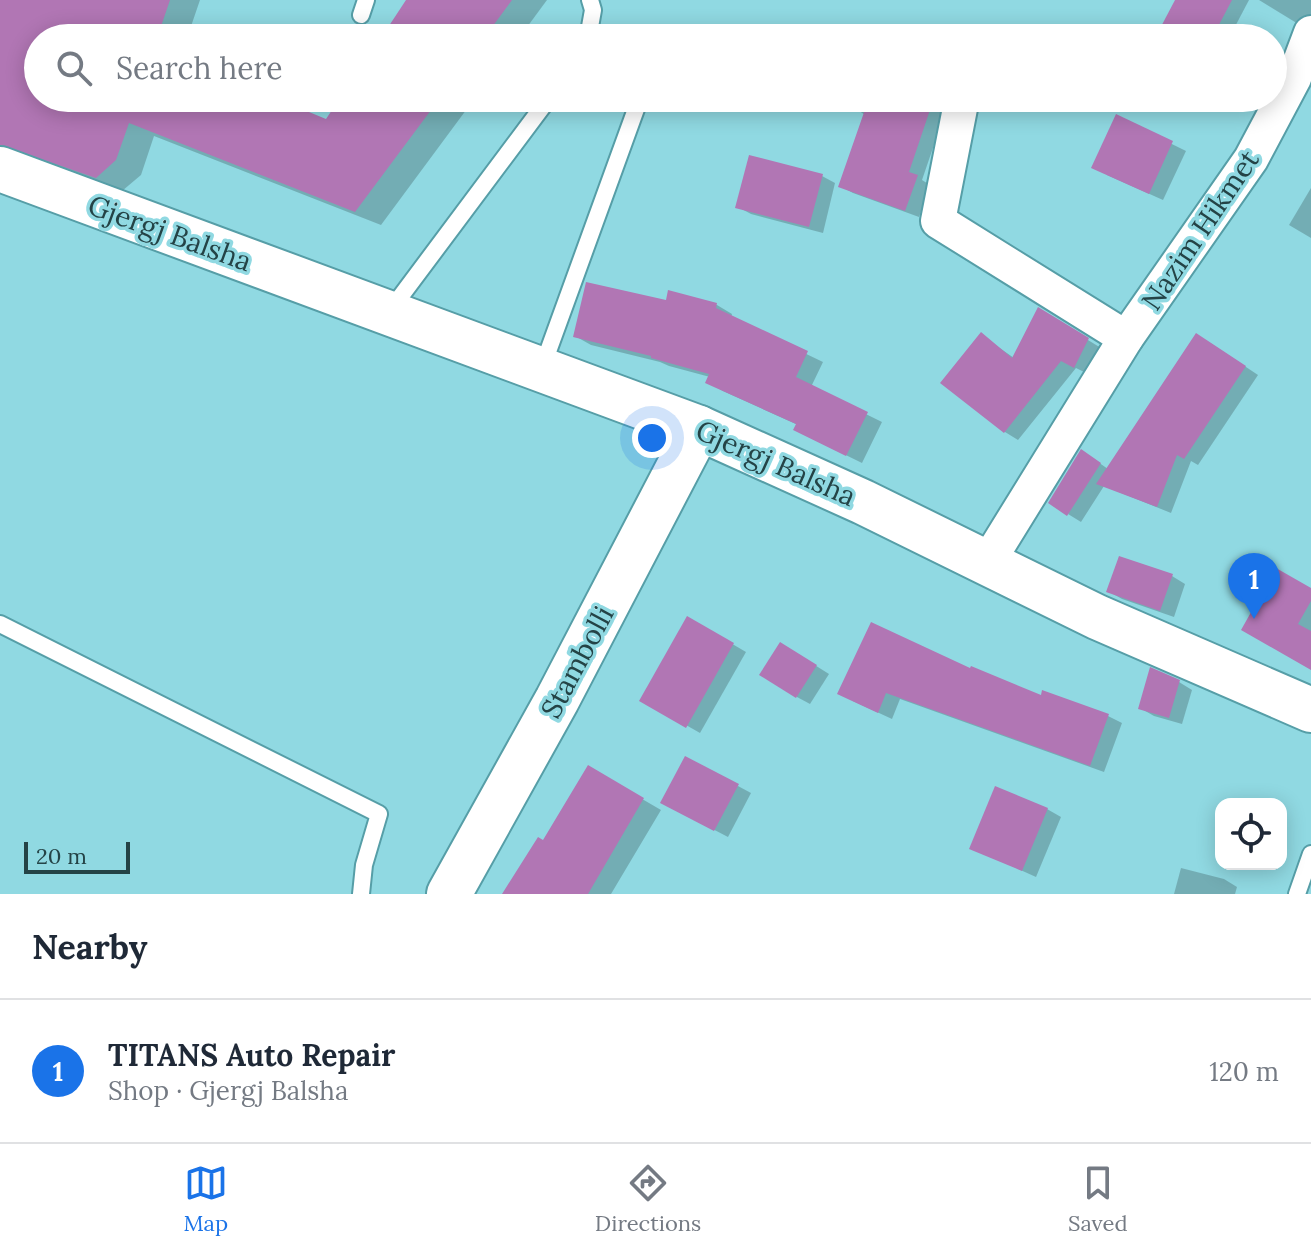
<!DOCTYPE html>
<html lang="en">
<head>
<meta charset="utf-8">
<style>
	body { margin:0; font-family:Lora,serif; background:#f6f6f7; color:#1f2937 }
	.controls { position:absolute; right:24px; bottom:24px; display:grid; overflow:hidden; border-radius:16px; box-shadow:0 4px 20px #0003 }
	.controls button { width:72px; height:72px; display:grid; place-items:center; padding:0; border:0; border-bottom:2px solid #e0e1e3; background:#fff; color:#1f2937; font:40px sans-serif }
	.scale { position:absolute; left:24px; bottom:20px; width:106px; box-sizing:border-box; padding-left:8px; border:4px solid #244346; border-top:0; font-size:22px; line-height:28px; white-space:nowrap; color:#244346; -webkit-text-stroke:6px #90d9e2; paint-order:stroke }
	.you { position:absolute; left:652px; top:438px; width:28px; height:28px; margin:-20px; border:6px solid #fff; border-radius:50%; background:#1a73e8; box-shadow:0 0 0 12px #1a73e833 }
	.badge { display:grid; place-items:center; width:52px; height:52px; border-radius:50%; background:#1a73e8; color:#fff; font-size:26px; font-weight:700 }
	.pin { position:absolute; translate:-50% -66px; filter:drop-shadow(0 2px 4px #0008) }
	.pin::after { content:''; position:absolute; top:42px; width:28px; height:24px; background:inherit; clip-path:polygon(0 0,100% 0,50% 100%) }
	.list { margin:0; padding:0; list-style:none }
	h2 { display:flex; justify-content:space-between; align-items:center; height:104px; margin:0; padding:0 32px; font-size:34px }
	h2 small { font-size:26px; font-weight:400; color:#747a83 }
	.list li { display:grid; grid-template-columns:52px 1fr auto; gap:24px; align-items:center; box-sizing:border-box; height:144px; padding:0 32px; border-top:2px solid #e0e1e3 }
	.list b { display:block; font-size:30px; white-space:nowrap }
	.list p { margin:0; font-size:26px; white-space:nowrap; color:#747a83 }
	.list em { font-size:26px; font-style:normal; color:#747a83 }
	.icon { flex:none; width:44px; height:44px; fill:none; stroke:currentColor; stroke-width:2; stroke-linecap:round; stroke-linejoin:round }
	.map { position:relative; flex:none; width:1311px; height:894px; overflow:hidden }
	.search { position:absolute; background:#fff; box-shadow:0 4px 20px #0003; left:24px; right:24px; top:24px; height:88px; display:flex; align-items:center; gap:20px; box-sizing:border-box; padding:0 28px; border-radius:44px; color:#747a83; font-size:30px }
	.sheet { height:248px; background:#fff }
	nav { display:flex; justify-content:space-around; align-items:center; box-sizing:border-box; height:112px; border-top:2px solid #e0e1e3; background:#fff; font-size:22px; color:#747a83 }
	nav a { display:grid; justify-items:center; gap:4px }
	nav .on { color:#1a73e8 }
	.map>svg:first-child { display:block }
</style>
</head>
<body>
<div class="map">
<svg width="1311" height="894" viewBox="0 0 1311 894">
	<rect width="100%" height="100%" fill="#90d9e2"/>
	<g fill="#0003">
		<polygon points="0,0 200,0 187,38 38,38 38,98 270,98 326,122 342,98 475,98 381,225 154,136 141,175 122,191 0,152"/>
		<polygon points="409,0 547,0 519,38 383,38"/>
		<polygon points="1203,0 1249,0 1229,38 1157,38"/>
		<polygon points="1259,0 1311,0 1311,26 1308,30"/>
		<polygon points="788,29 826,38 786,38"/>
		<polygon points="806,98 950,98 922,180 930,185 919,217 853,193 840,186 865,115 858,110"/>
		<polygon points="1117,117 1186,151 1163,200 1107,175"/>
		<polygon points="822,176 835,183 823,233 751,214 738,207"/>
		<polygon points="1311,188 1311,238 1289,225"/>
		<polygon points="667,303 717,305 732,314 731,318 823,362 811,387 882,422 862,463 811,438 798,425 723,391 708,382 710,377 669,366 660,362 591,345 575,336"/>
		<polygon points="1039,310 1101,348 1088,374 1076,368 1018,440 1005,432 981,335 1014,358"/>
		<polygon points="1210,343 1258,375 1198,465 1191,461 1171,513 1104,486 1081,522 1068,514 1095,460 1108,469"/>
		<polygon points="1172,576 1185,584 1174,617 1122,599 1108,591"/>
		<polygon points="1311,590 1311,668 1244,630"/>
		<polygon points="688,618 746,652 700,733 642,700"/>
		<polygon points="794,652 829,674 810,704 797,697"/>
		<polygon points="971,670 1042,698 1108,716 1122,723 1104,772 900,699 892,719 853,701"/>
		<polygon points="1179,682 1192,690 1182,724 1154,716 1140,708"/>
		<polygon points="589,768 661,810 611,894 505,894 544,842"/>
		<polygon points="738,786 751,793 728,837 676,810"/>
		<polygon points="1047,809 1061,817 1036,877 972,848"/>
		<polygon points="1181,868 1224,879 1237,887 1235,894 1174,894"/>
	</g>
	<g fill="#b176b4">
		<polygon points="0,0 170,0 157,38 38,38 38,98 275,98 326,119 340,98 440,98 355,212 129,123 116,160 96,178 0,145"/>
		<polygon points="406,0 512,0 484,38 381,38"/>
		<polygon points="1175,0 1232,0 1212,38 1155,38"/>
		<polygon points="869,98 934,98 909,172 918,175 905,211 838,187"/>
		<polygon points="1116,114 1173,141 1149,194 1091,168"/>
		<polygon points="749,155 823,174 809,227 735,208"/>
		<polygon points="586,282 666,300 668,290 717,303 716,308 808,351 796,377 868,412 846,456 793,430 796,424 705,383 709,374 651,358 651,356 573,337"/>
		<polygon points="1038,307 1089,338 1074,368 1061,361 1004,433 940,383 981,332 1012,358"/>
		<polygon points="1196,333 1246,366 1184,459 1177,455 1157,507 1096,484"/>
		<polygon points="1081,449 1101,463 1067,516 1048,503"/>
		<polygon points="1119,556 1173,574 1160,611 1106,592"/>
		<polygon points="1276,568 1311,588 1311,601 1298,624 1311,631 1311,670 1241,630"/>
		<polygon points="687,616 734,643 686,728 639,701"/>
		<polygon points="871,622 970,668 971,666 1041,695 1042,690 1109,714 1090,766 886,693 878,713 837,694"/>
		<polygon points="780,642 817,665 796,698 759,675"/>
		<polygon points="1150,667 1180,680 1169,718 1138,709"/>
		<polygon points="685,756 739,784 714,831 660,803"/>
		<polygon points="588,765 644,798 588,894 502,894 538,837 543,840"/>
		<polygon points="995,786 1048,808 1022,871 969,849"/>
	</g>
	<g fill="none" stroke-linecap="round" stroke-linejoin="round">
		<g stroke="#569ea7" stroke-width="20">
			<g id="lane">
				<polyline points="361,15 366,0"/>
				<polyline points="588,38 593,10 590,0"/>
				<polyline points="389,312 549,98"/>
				<polyline points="542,368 640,98"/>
				<polyline points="0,624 379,814 364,865 361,894"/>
				<polyline points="1297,894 1311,854"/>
			</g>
		</g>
		<g stroke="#569ea7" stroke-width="38">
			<g id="street">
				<polyline points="962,98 938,221 1126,338"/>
				<polyline points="987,563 1126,338 1251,159 1294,78 1311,33"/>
			</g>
		</g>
		<g stroke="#569ea7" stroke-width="48">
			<g id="secondary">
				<polyline points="0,169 699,428 863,502 1097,617 1311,710"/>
				<polyline points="449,894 557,700 699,428"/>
			</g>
		</g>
		<use href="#lane" stroke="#fff" stroke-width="16"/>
		<use href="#street" stroke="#fff" stroke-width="34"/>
		<use href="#secondary" stroke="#fff" stroke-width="44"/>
	</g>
	<g text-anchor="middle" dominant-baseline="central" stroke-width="7" stroke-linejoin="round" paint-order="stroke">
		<g font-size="28" fill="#244346" stroke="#90d9e2">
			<text transform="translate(1200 230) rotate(-56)">Nazim Hikmet</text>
			<text transform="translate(170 233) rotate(20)">Gjergj Balsha</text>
			<text transform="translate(776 463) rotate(24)">Gjergj Balsha</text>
			<text transform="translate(577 662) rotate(-62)">Stambolli</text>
		</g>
	</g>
</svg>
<div class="controls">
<button><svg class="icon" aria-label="locate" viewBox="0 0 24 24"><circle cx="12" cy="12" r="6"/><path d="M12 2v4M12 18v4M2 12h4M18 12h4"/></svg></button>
</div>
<div class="scale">20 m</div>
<div class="you"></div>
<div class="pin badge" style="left:1254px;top:619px">1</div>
<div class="search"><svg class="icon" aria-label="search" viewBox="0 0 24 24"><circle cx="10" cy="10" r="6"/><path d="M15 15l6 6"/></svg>Search here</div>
</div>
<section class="sheet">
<h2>Nearby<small></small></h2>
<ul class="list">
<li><span class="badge">1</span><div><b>TITANS Auto Repair</b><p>Shop · Gjergj Balsha</p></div><em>120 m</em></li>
</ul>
</section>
<nav>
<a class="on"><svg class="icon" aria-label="map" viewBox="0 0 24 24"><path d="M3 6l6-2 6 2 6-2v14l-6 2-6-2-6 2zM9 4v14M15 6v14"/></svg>Map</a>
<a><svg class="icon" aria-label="directions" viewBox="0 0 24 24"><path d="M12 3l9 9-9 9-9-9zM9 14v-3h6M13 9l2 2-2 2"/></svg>Directions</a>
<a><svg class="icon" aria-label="saved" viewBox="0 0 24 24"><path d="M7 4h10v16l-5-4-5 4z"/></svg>Saved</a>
</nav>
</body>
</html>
